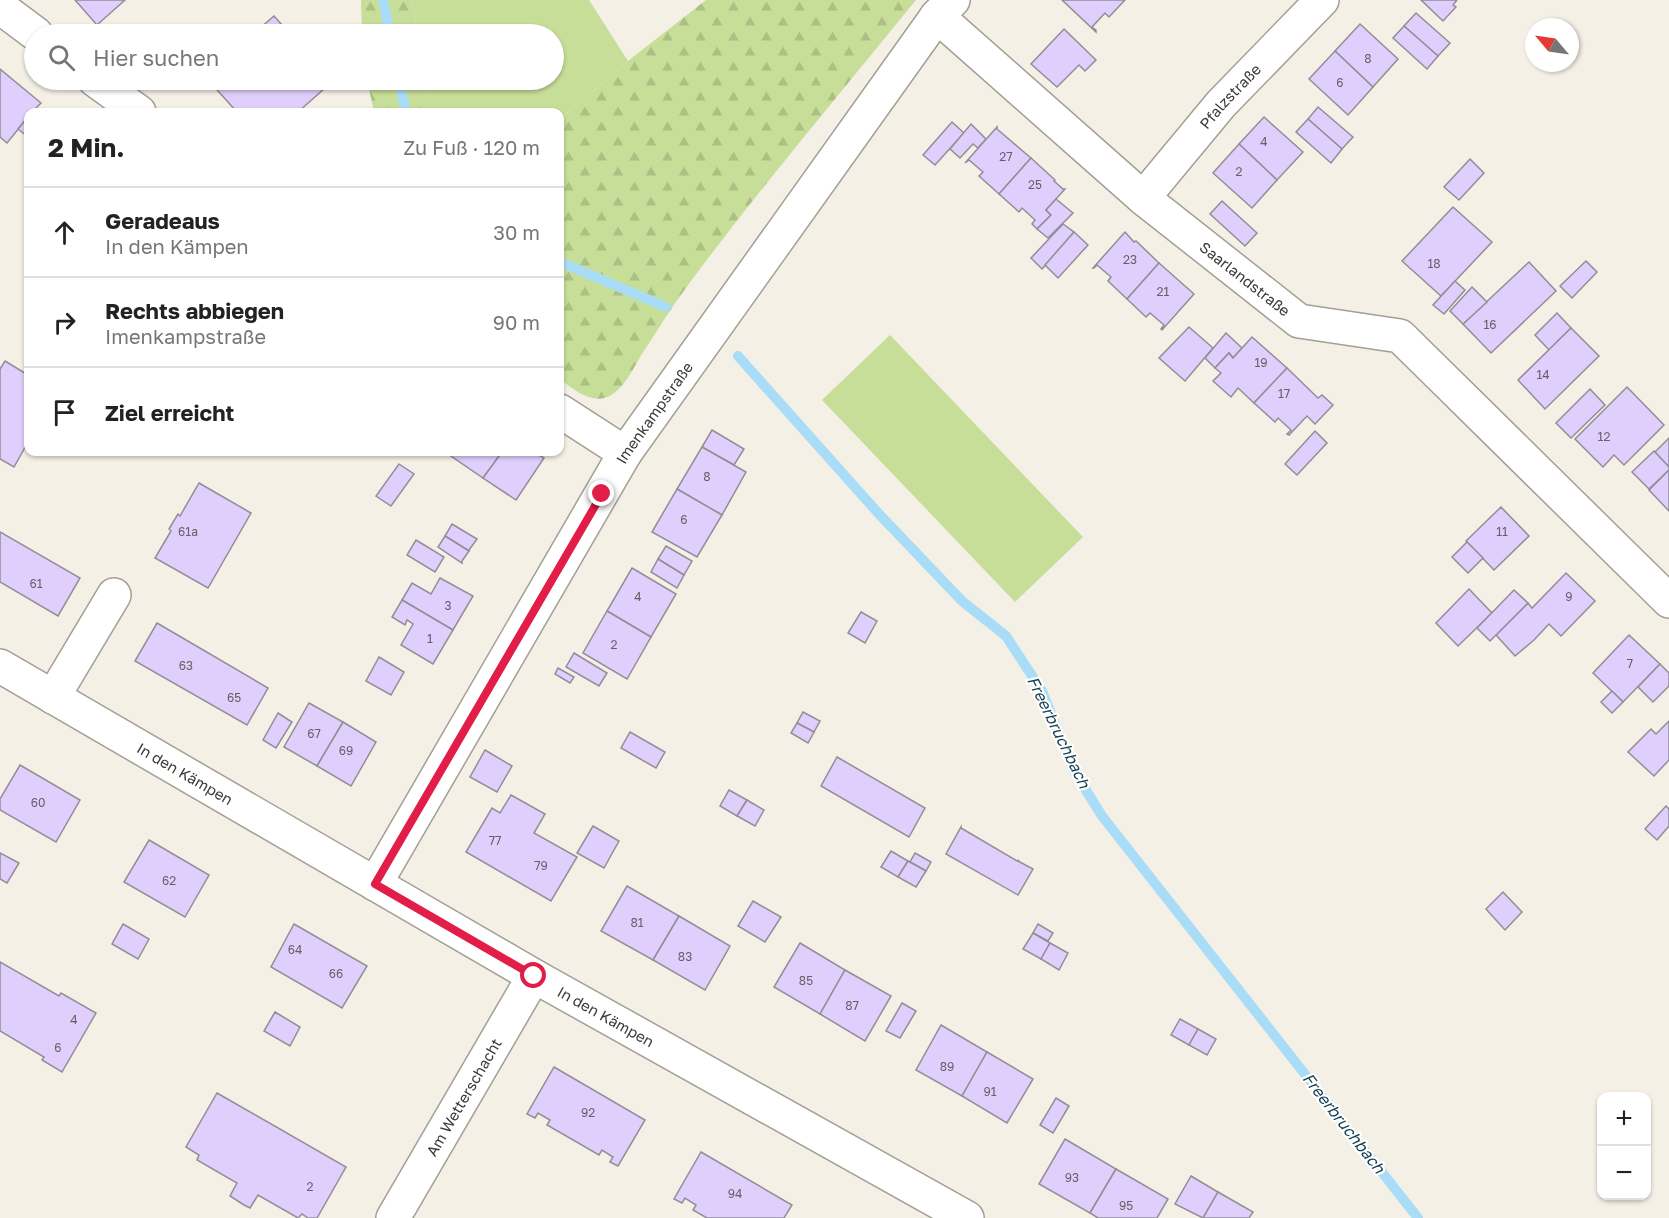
<!DOCTYPE html>
<html lang="de">
<head>
<meta charset="utf-8">
<style>
	body { margin:0; font-family:"Golos Text",sans-serif; background:#f2f2f2; color:#222 }
	.controls { position:absolute; right:18px; bottom:18px; display:grid; overflow:hidden; border-radius:12px; box-shadow:0 2px 4px #0004 }
	.controls button { width:54px; height:54px; display:grid; place-items:center; padding:0; border:0; border-bottom:2px solid #e0e0e0; background:#fff; color:#222; font:30px sans-serif }
	.compass { position:absolute; left:1525px; top:18px; width:54px; height:54px; border-radius:50%; background:#fff; box-shadow:0 2px 4px #0004; rotate:299deg }
	.stop { position:absolute; width:18px; height:18px; margin:-14px; border:4px solid #e11d48; border-radius:50%; background:#fff }
	.stop.end { background:#e11d48; border-color:#fff; box-shadow:0 2px 6px #0008 }
	.list { margin:0; padding:0; list-style:none }
	h2 { display:flex; justify-content:space-between; align-items:center; height:78px; margin:0; padding:0 24px; font-size:26px }
	h2 small { font-size:20px; font-weight:400; color:#767676 }
	.list li { display:grid; grid-template-columns:39px 1fr auto; gap:18px; align-items:center; box-sizing:border-box; height:90px; padding:0 24px; border-top:2px solid #e0e0e0 }
	.list b { display:block; font-size:22px; white-space:nowrap }
	.list p { margin:0; font-size:20px; white-space:nowrap; color:#767676 }
	.list em { font-size:20px; font-style:normal; color:#767676 }
	.icon { flex:none; width:33px; height:33px; fill:none; stroke:currentColor; stroke-width:2; stroke-linecap:round; stroke-linejoin:round }
	.map { position:relative; flex:none; width:1669px; height:1218px; overflow:hidden }
	.search { position:absolute; background:#fff; box-shadow:0 2px 4px #0004; left:24px; top:24px; width:540px; height:66px; display:flex; align-items:center; gap:15px; box-sizing:border-box; padding:0 21px; border-radius:33px; color:#767676; font-size:22px }
	.panel { position:absolute; background:#fff; box-shadow:0 2px 4px #0004; left:24px; top:108px; width:540px; height:348px; border-radius:12px }
	.map>svg:first-child { display:block }
</style>
</head>
<body>
<div class="map">
<svg width="1669" height="1218" viewBox="0 0 1669 1218">
	<defs>
		<pattern id="forest-firs" width="22" height="20" patternUnits="userSpaceOnUse" patternTransform="scale(1.5)"><rect width="22" height="20" fill="#c7de98"/><path d="M5 1l3.5 6h-7zM16 11l3.5 6h-7z" fill="#acbf84"/></pattern>
	</defs>
	<rect width="100%" height="100%" fill="#f4f0e5"/>
	<g fill="#c7de98">
		<polygon points="412,0 589,0 628,61 560,119 560,112 433,112 423,80 554,80 554,34 417,34"/>
		<polygon points="890,335 1083,537 1015,602 822,400"/>
	</g>
	<g fill="url(#forest-firs)">
		<polygon points="361,0 412,0 417,34 362,34"/>
		<path d="M706,0H916C839,95 760,188 688,285C671,308 657,331 642,354C634,367 626,385 613,394C594,407 574,390 560,379V119L628,61Z"/>
		<polygon points="367,80 423,80 433,112 374,112"/>
	</g>
	<g fill="none" stroke-linecap="round" stroke-linejoin="round">
		<g stroke="#a9ddf7" stroke-width="10">
			<polyline points="383,0 390,34"/>
			<polyline points="399,80 406,112"/>
			<polyline points="560,262 666,307"/>
			<polyline points="738,356 879,514 962,601 1006,636 1042,691 1074,771 1102,816 1418,1218"/>
		</g>
	</g>
	<g fill="#e0cffc" stroke="#918e97" stroke-width="1.5">
		<polygon points="75,0 125,0 97,25"/>
		<polygon points="1062,0 1125,0 1109,17 1105,13 1092,27 1096,30 1096,32"/>
		<polygon points="1421,0 1457,0 1453,5 1456,7 1443,21"/>
		<polygon points="1416,13 1450,43 1438,56 1404,26"/>
		<polygon points="274,16 290,34 253,34"/>
		<polygon points="1360,24 1398,59 1373,87 1335,51"/>
		<polygon points="1404,26 1438,56 1427,69 1393,38"/>
		<polygon points="1064,29 1096,60 1085,71 1079,65 1057,87 1031,64"/>
		<polygon points="1335,51 1373,87 1348,115 1309,79"/>
		<polygon points="0,69 41,103 32,112 28,112 28,117 7,143 0,137"/>
		<polygon points="208,80 332,80 333,81 298,112 237,112"/>
		<polygon points="1318,107 1353,137 1342,149 1308,119"/>
		<polygon points="28,117 28,137 18,129"/>
		<polygon points="1264,117 1303,152 1277,180 1239,144"/>
		<polygon points="1308,119 1342,149 1331,163 1296,132"/>
		<polygon points="952,122 964,133 935,165 923,155"/>
		<polygon points="971,124 986,139 978,148 973,144 960,158 950,149"/>
		<polygon points="997,127 997,129 1031,158 999,194 979,176 983,172 969,160 965,163"/>
		<polygon points="1239,144 1277,180 1252,208 1213,173"/>
		<polygon points="1031,158 1055,180 1054,181 1063,189 1065,189 1046,210 1051,215 1037,229 1032,224 1035,220 1022,208 1019,212 999,194"/>
		<polygon points="1470,159 1484,173 1459,200 1444,187"/>
		<polygon points="1056,199 1073,213 1048,238 1037,229 1051,215 1046,210"/>
		<polygon points="1222,201 1257,233 1245,246 1210,214"/>
		<polygon points="1453,207 1492,242 1441,296 1402,261"/>
		<polygon points="1063,224 1074,232 1042,269 1031,258"/>
		<polygon points="1074,232 1088,245 1058,278 1045,265"/>
		<polygon points="1125,232 1134,242 1136,241 1159,263 1127,299 1108,281 1111,277 1097,265 1094,268 1093,268"/>
		<polygon points="1586,261 1597,272 1572,298 1560,286"/>
		<polygon points="1529,262 1556,291 1491,353 1463,324"/>
		<polygon points="1159,263 1194,294 1162,330 1161,329 1164,325 1150,313 1146,317 1127,299"/>
		<polygon points="1455,281 1465,290 1444,314 1433,305"/>
		<polygon points="1472,287 1487,302 1463,324 1450,311"/>
		<polygon points="1557,313 1571,328 1549,350 1535,335"/>
		<polygon points="1189,327 1213,348 1185,381 1159,358"/>
		<polygon points="1571,328 1599,356 1545,409 1518,380"/>
		<polygon points="1226,333 1242,348 1233,358 1229,353 1215,368 1205,358"/>
		<polygon points="1252,337 1287,368 1254,403 1238,388 1231,397 1213,381 1221,373 1215,368 1229,353 1233,358"/>
		<polygon points="5,361 28,375 28,442 14,467 0,459 0,369"/>
		<polygon points="1287,368 1318,398 1322,395 1333,405 1315,424 1307,416 1289,435 1287,434 1291,430 1278,418 1275,422 1254,403"/>
		<polygon points="1627,387 1664,425 1624,465 1614,455 1603,467 1575,439"/>
		<polygon points="1590,389 1605,405 1571,438 1556,423"/>
		<polygon points="712,430 744,449 734,465 702,447"/>
		<polygon points="1315,431 1327,443 1297,475 1285,464"/>
		<polygon points="1669,438 1669,467 1655,452"/>
		<polygon points="702,447 746,472 722,515 677,489"/>
		<polygon points="1654,451 1669,467 1669,470 1649,489 1632,472"/>
		<polygon points="454,452 502,452 483,478 451,456"/>
		<polygon points="502,452 534,452 544,458 516,500 483,478"/>
		<polygon points="399,464 414,474 391,506 376,496"/>
		<polygon points="1669,470 1669,511 1649,490"/>
		<polygon points="199,483 251,513 208,588 155,558 171,531 169,529 178,514 180,516"/>
		<polygon points="677,489 722,515 697,557 652,532"/>
		<polygon points="1501,507 1529,536 1494,570 1466,541"/>
		<polygon points="452,524 477,539 469,550 469,551 445,536"/>
		<polygon points="0,532 80,578 58,616 0,582"/>
		<polygon points="445,536 469,551 462,561 462,563 438,547"/>
		<polygon points="416,540 444,557 435,572 407,555"/>
		<polygon points="1467,542 1483,558 1468,573 1452,557"/>
		<polygon points="666,546 692,561 684,575 658,559"/>
		<polygon points="658,559 684,575 677,588 651,572"/>
		<polygon points="632,568 676,594 651,637 607,611"/>
		<polygon points="1566,573 1595,601 1561,636 1549,624 1534,640 1515,656 1496,635 1528,603 1532,608"/>
		<polygon points="440,578 473,596 453,630 402,600 412,583 431,594"/>
		<polygon points="1469,589 1492,613 1458,646 1436,623"/>
		<polygon points="1514,590 1528,603 1490,641 1477,628"/>
		<polygon points="402,600 453,630 433,664 401,645 413,624 407,620 405,625 392,617"/>
		<polygon points="607,611 651,637 627,679 583,653"/>
		<polygon points="861,612 877,621 865,643 848,633"/>
		<polygon points="157,623 268,688 247,725 135,661"/>
		<polygon points="1629,635 1660,664 1623,702 1593,673"/>
		<polygon points="574,653 607,673 599,686 566,667"/>
		<polygon points="379,657 404,672 391,695 366,681"/>
		<polygon points="1660,664 1669,673 1669,686 1653,702 1638,687"/>
		<polygon points="558,668 574,677 570,683 555,674"/>
		<polygon points="1612,691 1623,702 1612,713 1601,702"/>
		<polygon points="309,703 343,722 317,766 284,747"/>
		<polygon points="803,712 820,721 814,732 797,723"/>
		<polygon points="278,713 292,722 276,748 263,740"/>
		<polygon points="1669,721 1669,760 1654,776 1628,752 1651,729 1656,734"/>
		<polygon points="343,722 376,742 351,786 317,766"/>
		<polygon points="797,723 814,732 808,743 791,733"/>
		<polygon points="630,732 665,752 656,768 621,748"/>
		<polygon points="485,750 512,766 497,792 470,777"/>
		<polygon points="837,757 925,808 909,837 821,786"/>
		<polygon points="20,765 80,800 56,842 0,810 0,799"/>
		<polygon points="729,790 747,800 737,816 720,806"/>
		<polygon points="511,795 545,814 534,833 577,857 551,901 466,852 492,808 500,813"/>
		<polygon points="747,800 764,810 755,826 737,816"/>
		<polygon points="1666,806 1669,809 1669,826 1657,840 1645,829"/>
		<polygon points="593,826 619,841 604,868 577,853"/>
		<polygon points="961,827 961,828 1017,861 1019,860 1018,861 1033,869 1018,895 946,854"/>
		<polygon points="149,840 209,875 185,917 124,882"/>
		<polygon points="891,851 908,861 898,877 881,867"/>
		<polygon points="0,853 19,863 7,883 0,879"/>
		<polygon points="915,853 931,862 926,871 910,862"/>
		<polygon points="908,861 926,871 916,887 898,877"/>
		<polygon points="627,886 679,916 653,960 601,931"/>
		<polygon points="1503,892 1522,912 1505,930 1486,909"/>
		<polygon points="753,901 781,917 765,942 738,926"/>
		<polygon points="679,916 730,946 705,990 653,960"/>
		<polygon points="123,924 149,939 138,959 112,944"/>
		<polygon points="294,924 367,966 342,1008 271,967"/>
		<polygon points="1038,924 1053,933 1048,941 1033,933"/>
		<polygon points="1033,933 1050,943 1041,959 1023,949"/>
		<polygon points="800,943 845,970 820,1014 774,987"/>
		<polygon points="1050,943 1068,953 1059,970 1041,959"/>
		<polygon points="0,962 59,996 61,993 96,1013 62,1072 42,1060 44,1057 0,1031"/>
		<polygon points="845,970 891,996 865,1041 820,1014"/>
		<polygon points="902,1003 916,1011 900,1038 886,1031"/>
		<polygon points="275,1012 300,1027 290,1046 264,1031"/>
		<polygon points="1180,1019 1198,1029 1189,1045 1171,1035"/>
		<polygon points="941,1025 987,1052 962,1096 916,1070"/>
		<polygon points="1198,1029 1216,1039 1207,1055 1189,1045"/>
		<polygon points="987,1052 1033,1079 1007,1123 962,1096"/>
		<polygon points="554,1067 645,1120 618,1166 610,1162 613,1157 602,1150 599,1155 547,1125 550,1120 538,1113 535,1118 527,1114"/>
		<polygon points="217,1093 346,1167 317,1218 308,1218 302,1214 298,1218 258,1195 250,1208 244,1205 230,1196 237,1183 197,1160 199,1155 186,1147"/>
		<polygon points="1056,1098 1069,1106 1053,1133 1040,1125"/>
		<polygon points="1065,1139 1116,1169 1090,1213 1039,1184"/>
		<polygon points="701,1152 792,1205 784,1218 707,1218 693,1210 696,1205 685,1198 682,1203 674,1199"/>
		<polygon points="1116,1169 1168,1199 1157,1218 1098,1218 1090,1213"/>
		<polygon points="1191,1176 1218,1192 1203,1218 1175,1204"/>
		<polygon points="1218,1192 1253,1212 1249,1218 1203,1218"/>
	</g>
	<g fill="none" stroke-linecap="round" stroke-linejoin="round">
		<g stroke="#a39f95" stroke-width="36">
			<g id="minor">
				<polyline points="0,7 36,34"/>
				<path id="s1" d="M937,16L1143,198L1299,321L1400,336L1669,601"/>
				<polyline points="95,80 139,112"/>
				<path id="s2" d="M1143,198L1221,104L1322,0"/>
				<polyline points="560,411 625,453"/>
				<path id="s3" d="M0,666L534,976L967,1218"/>
				<polyline points="53,697 114,595"/>
				<path id="s4" d="M375,884L625,453L937,16L953,0"/>
				<path id="s5" d="M393,1218L534,976"/>
			</g>
		</g>
		<use href="#minor" stroke="#fff" stroke-width="33"/>
	</g>
	<g fill="none" stroke-linecap="round" stroke-linejoin="round">
		<polyline stroke="#e11d48" stroke-width="8" points="534,976 375,884 602,494"/>
	</g>
	<g text-anchor="middle" dominant-baseline="central" stroke-width="4.5" stroke-linejoin="round" paint-order="stroke">
		<g font-size="12" fill="#655f68">
			<text x="1368" y="58">8</text>
			<text x="1340" y="82">6</text>
			<text x="1264" y="141">4</text>
			<text x="1006" y="156">27</text>
			<text x="1239" y="171">2</text>
			<text x="1035" y="184">25</text>
			<text x="1130" y="259">23</text>
			<text x="1434" y="263">18</text>
			<text x="1163" y="291">21</text>
			<text x="1490" y="324">16</text>
			<text x="1261" y="362">19</text>
			<text x="1543" y="374">14</text>
			<text x="1284" y="393">17</text>
			<text x="1604" y="436">12</text>
			<text x="707" y="476">8</text>
			<text x="684" y="519">6</text>
			<text x="188" y="531">61a</text>
			<text x="1502" y="531">11</text>
			<text x="36" y="583">61</text>
			<text x="638" y="596">4</text>
			<text x="1569" y="596">9</text>
			<text x="448" y="605">3</text>
			<text x="430" y="638">1</text>
			<text x="614" y="644">2</text>
			<text x="1630" y="663">7</text>
			<text x="186" y="665">63</text>
			<text x="234" y="697">65</text>
			<text x="314" y="733">67</text>
			<text x="346" y="750">69</text>
			<text x="38" y="802">60</text>
			<text x="495" y="840">77</text>
			<text x="541" y="865">79</text>
			<text x="169" y="880">62</text>
			<text x="637" y="922">81</text>
			<text x="295" y="949">64</text>
			<text x="685" y="956">83</text>
			<text x="336" y="973">66</text>
			<text x="806" y="980">85</text>
			<text x="852" y="1005">87</text>
			<text x="74" y="1019">4</text>
			<text x="58" y="1047">6</text>
			<text x="947" y="1066">89</text>
			<text x="990" y="1091">91</text>
			<text x="588" y="1112">92</text>
			<text x="1072" y="1177">93</text>
			<text x="310" y="1186">2</text>
			<text x="735" y="1193">94</text>
			<text x="1126" y="1205">95</text>
		</g>
		<g font-size="15" fill="#3c3a36" stroke="#fff">
			<text stroke="none"><textPath href="#s2" startOffset="134">Pfalzstraße</textPath></text>
			<text stroke="none"><textPath href="#s1" startOffset="405">Saarlandstraße</textPath></text>
			<text stroke="none"><textPath href="#s4" startOffset="548">Imenkampstraße</textPath></text>
			<text stroke="none"><textPath href="#s3" startOffset="214">In den Kämpen</textPath></text>
			<text stroke="none"><textPath href="#s3" startOffset="700">In den Kämpen</textPath></text>
			<text stroke="none"><textPath href="#s5" startOffset="140">Am Wetterschacht</textPath></text>
		</g>
		<g font-size="16" font-style="italic" fill="#184153" stroke="#fff">
			<text transform="translate(1059 732) rotate(64)">Freerbruchbach</text>
			<text transform="translate(1344 1123) rotate(52)">Freerbruchbach</text>
		</g>
	</g>
</svg>
<div class="controls">
<button>+</button>
<button>−</button>
</div>
<svg class="compass" viewBox="-18 -18 36 36"><path d="M0-13l5 13h-10z" fill="#e53935"/><path d="M0 13l5-13h-10z" fill="#767676"/></svg>
<div class="stop" style="left:534px;top:976px"></div>
<div class="stop end" style="left:602px;top:494px"></div>
<div class="search"><svg class="icon" aria-label="search" viewBox="0 0 24 24"><circle cx="10" cy="10" r="6"/><path d="M15 15l6 6"/></svg>Hier suchen</div>
<section class="panel">
<h2>2 Min.<small>Zu Fuß · 120 m</small></h2>
<ul class="list">
<li><svg class="icon" aria-label="ahead" viewBox="0 0 24 24"><path d="M12 20V5M6 11l6-6 6 6"/></svg><div><b>Geradeaus</b><p>In den Kämpen</p></div><em>30 m</em></li>
<li><svg class="icon" aria-label="right" viewBox="0 0 24 24"><path d="M7 20v-9h11M14 6l5 5-5 5"/></svg><div><b>Rechts abbiegen</b><p>Imenkampstraße</p></div><em>90 m</em></li>
<li><svg class="icon" aria-label="arrive" viewBox="0 0 24 24"><path d="M6 21V4h12l-3 4 3 4H6"/></svg><div><b>Ziel erreicht</b></div></li>
</ul>
</section>
</div>
</body>
</html>
